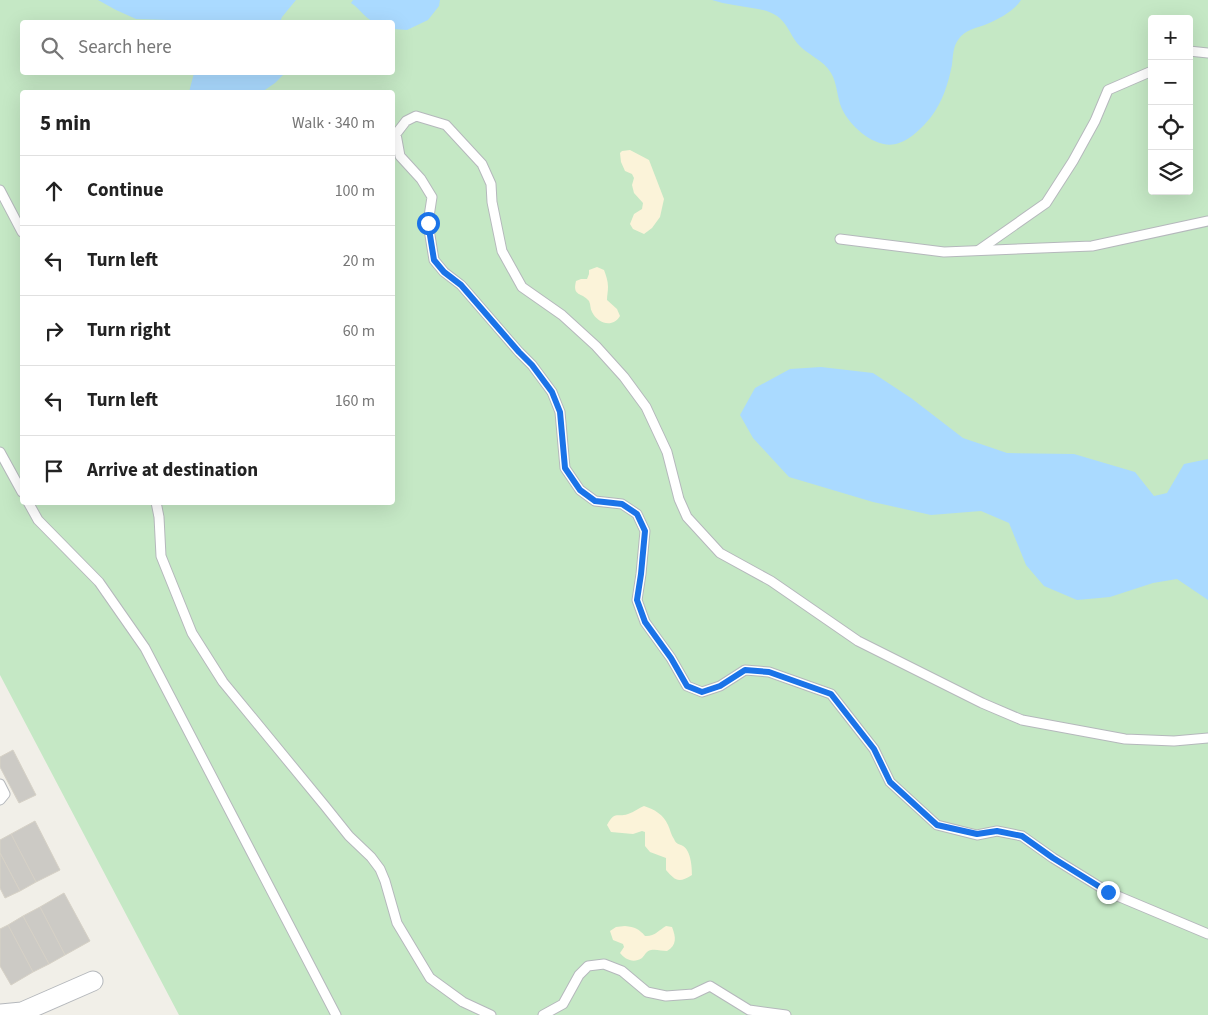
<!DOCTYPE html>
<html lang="en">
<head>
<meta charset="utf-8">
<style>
	body { margin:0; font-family:"Source Sans 3",sans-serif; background:#f6f6f6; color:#222 }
	.controls { position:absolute; right:15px; top:15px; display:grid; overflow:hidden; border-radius:5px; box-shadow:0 5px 20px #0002 }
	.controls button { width:45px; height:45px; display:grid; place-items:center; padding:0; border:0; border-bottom:1px solid #e0e0e0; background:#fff; color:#222; font:25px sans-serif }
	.stop { position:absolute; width:15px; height:15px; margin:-11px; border:4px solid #1a73e8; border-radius:50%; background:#fff }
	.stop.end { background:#1a73e8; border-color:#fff; box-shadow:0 1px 5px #0008 }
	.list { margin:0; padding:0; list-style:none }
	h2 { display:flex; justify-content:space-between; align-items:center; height:65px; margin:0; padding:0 20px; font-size:21px }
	h2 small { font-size:16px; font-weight:400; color:#767676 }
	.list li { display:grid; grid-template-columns:32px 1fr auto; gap:15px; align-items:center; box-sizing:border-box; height:70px; padding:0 20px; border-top:1px solid #e0e0e0 }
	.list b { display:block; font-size:19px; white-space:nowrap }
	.list em { font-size:16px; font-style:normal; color:#767676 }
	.icon { flex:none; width:28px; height:28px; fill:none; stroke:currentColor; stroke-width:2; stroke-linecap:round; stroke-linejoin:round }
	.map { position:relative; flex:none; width:1208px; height:1015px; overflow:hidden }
	.search { position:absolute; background:#fff; box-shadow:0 5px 20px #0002; left:20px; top:20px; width:375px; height:55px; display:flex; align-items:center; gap:12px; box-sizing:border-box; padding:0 18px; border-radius:5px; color:#767676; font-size:19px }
	.panel { position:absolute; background:#fff; box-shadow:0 5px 20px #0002; left:20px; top:90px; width:375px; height:415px; border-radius:5px }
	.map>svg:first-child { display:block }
</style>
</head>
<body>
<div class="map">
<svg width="1208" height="1015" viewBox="0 0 1208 1015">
	<rect width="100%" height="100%" fill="#f1efe8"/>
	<path fill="#c5e8c5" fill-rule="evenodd" d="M0,0H1208V1015H179L0,675ZM1152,19H1189V191H1152ZM22,22H392V72H22ZM22,92H392V502H22Z"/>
	<g fill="#fbf3d9">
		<polygon points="630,150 649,160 664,199 660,217 652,228 644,234 633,229 630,224 634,214 642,209 643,203 634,193 632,185 634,178 632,174 625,171 621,162 620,153 622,151"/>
		<path d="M597,267L604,270C606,275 608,281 608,287C608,292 607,295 607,300L617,309L620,316C613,328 598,324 592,312C590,309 591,305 589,301C582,292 572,297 576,281L581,279H587L589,274V270Z"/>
		<path d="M644,806C655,810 663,814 668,825C670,829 671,835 674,839C676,844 679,844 683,846C691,851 692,867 692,875C678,884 675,880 666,870V858L650,852L645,846V832L642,831L633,834L611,832L607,825C615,810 617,818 628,814C634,812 639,808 644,806Z"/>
		<path d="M625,926C635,927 639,929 645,936C654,937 659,930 666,926L672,927C676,937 677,945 667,951C662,951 656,949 651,950C646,951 645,955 642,958C633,964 625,959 620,953L624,947L623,944L613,940L610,931L616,927Z"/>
	</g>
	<g fill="#aadaff">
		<polygon points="98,0 296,0 282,17 280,22 172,22 168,20 136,19 116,10"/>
		<path d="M353,0H440L439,6L428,20L407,30L393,29L392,22C387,22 381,23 376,22C366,21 360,8 351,3Z"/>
		<path d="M712,0H1021C1014,11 999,19 987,24C977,28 965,29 958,40C953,47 953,56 952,65C948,84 943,101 931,117C923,127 911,139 899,143C878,151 851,128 842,109C837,98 837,82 831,73C824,60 807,55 797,43C790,34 787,23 777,16C765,8 748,8 734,5C726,4 719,2 712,0Z"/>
		<polygon points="194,73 194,72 285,73 275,83 262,92 189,92"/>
		<polygon points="821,367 873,373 911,398 963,438 1007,453 1074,454 1135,472 1154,496 1167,493 1184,464 1208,459 1208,600 1177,579 1153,583 1110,597 1077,600 1044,586 1026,565 1009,523 981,511 931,515 873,502 789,477 753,438 740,415 755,388 790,369"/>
	</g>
	<g fill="#cccac5" stroke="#d6d1c6">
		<polygon points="13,750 36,795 19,803 0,767 0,757"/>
		<polygon points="35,821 60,870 36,882 11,834"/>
		<polygon points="11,834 36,882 20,891 0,853 0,840"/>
		<polygon points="0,853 20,891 5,898 0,888"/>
		<polygon points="64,893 90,941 65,955 40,907"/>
		<polygon points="40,907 65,955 49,964 23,916"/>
		<polygon points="23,916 49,964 33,972 8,925"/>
		<polygon points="8,925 33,972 11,985 0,966 0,929"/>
	</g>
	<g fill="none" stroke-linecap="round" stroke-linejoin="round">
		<g stroke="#b5b8bc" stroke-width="11">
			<g id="service">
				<polyline points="1189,51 1208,53"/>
				<polyline points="0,190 22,232"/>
				<polyline points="840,239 944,252 1092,246 1208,221"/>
				<polyline points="979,250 1046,203 1073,161 1095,121 1108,90 1152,71"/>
				<polyline points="0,452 22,492"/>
				<polyline points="28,502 38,520 99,582 145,648 336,1015"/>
				<polyline points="156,502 159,517 161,556 192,633 223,682 325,806 349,836 371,857 380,869 385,881 397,923 430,978 463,1002 491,1015"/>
				<polyline points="1208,738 1174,741 1125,739 1022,720 982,703 858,641 771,581 720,553 687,517 679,499 667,452 646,407 624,377 596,346 562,315 522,287 502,251 492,202 491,184 482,164 446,125 416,116 406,121 396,134 400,156 421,179 432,197 428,223 434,260 444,272 461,285 519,352 532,365 552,392 560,412 565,468 580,490 595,501 622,504 637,514 645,531 641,574 637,600 645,622 671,658 687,686 702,692 720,686 745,670 769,672 831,694 874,749 890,782 937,825 977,835 997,831 1022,836 1053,858 1108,892 1208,934"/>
				<polyline points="0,784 5,794 0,800"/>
				<polyline points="543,1015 563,1004 579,975 588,966 604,964 622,971 647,992 666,996 693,994 710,986 749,1010 786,1015"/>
			</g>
		</g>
		<g stroke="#b5b8bc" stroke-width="21">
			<polyline id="minor" points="0,1014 22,1012 93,981"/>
		</g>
		<use href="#service" stroke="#fff" stroke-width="9"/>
		<use href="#minor" stroke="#fff" stroke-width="19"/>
	</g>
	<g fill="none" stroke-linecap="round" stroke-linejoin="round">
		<polyline stroke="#1a73e8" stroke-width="6" points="428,223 434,260 444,272 461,285 519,352 532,365 552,392 560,412 565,468 580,490 595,501 622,504 637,514 645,531 641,574 637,600 645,622 671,658 687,686 702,692 720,686 745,670 769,672 831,694 874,749 890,782 937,825 977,834 997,831 1022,836 1053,858 1108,892"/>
	</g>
</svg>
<div class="controls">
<button>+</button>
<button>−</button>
<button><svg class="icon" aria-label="locate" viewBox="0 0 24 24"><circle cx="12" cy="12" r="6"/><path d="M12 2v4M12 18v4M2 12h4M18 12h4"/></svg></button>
<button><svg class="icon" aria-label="layers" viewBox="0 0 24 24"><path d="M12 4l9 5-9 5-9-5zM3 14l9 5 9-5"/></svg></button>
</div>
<div class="stop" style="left:428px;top:223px"></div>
<div class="stop end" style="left:1108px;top:892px"></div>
<div class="search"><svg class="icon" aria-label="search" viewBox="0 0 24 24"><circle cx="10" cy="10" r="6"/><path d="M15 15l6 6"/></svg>Search here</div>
<section class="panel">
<h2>5 min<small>Walk · 340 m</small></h2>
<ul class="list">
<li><svg class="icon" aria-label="ahead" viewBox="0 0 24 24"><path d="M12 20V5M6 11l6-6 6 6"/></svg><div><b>Continue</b></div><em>100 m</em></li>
<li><svg class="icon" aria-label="left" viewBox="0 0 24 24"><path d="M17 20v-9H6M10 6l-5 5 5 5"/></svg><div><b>Turn left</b></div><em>20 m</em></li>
<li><svg class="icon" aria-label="right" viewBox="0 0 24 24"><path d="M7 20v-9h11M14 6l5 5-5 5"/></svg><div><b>Turn right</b></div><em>60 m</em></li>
<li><svg class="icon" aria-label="left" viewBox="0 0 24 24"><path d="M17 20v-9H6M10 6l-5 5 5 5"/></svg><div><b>Turn left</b></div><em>160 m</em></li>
<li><svg class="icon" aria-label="arrive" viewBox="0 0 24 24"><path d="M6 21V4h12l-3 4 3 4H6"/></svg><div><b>Arrive at destination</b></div></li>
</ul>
</section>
</div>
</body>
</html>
